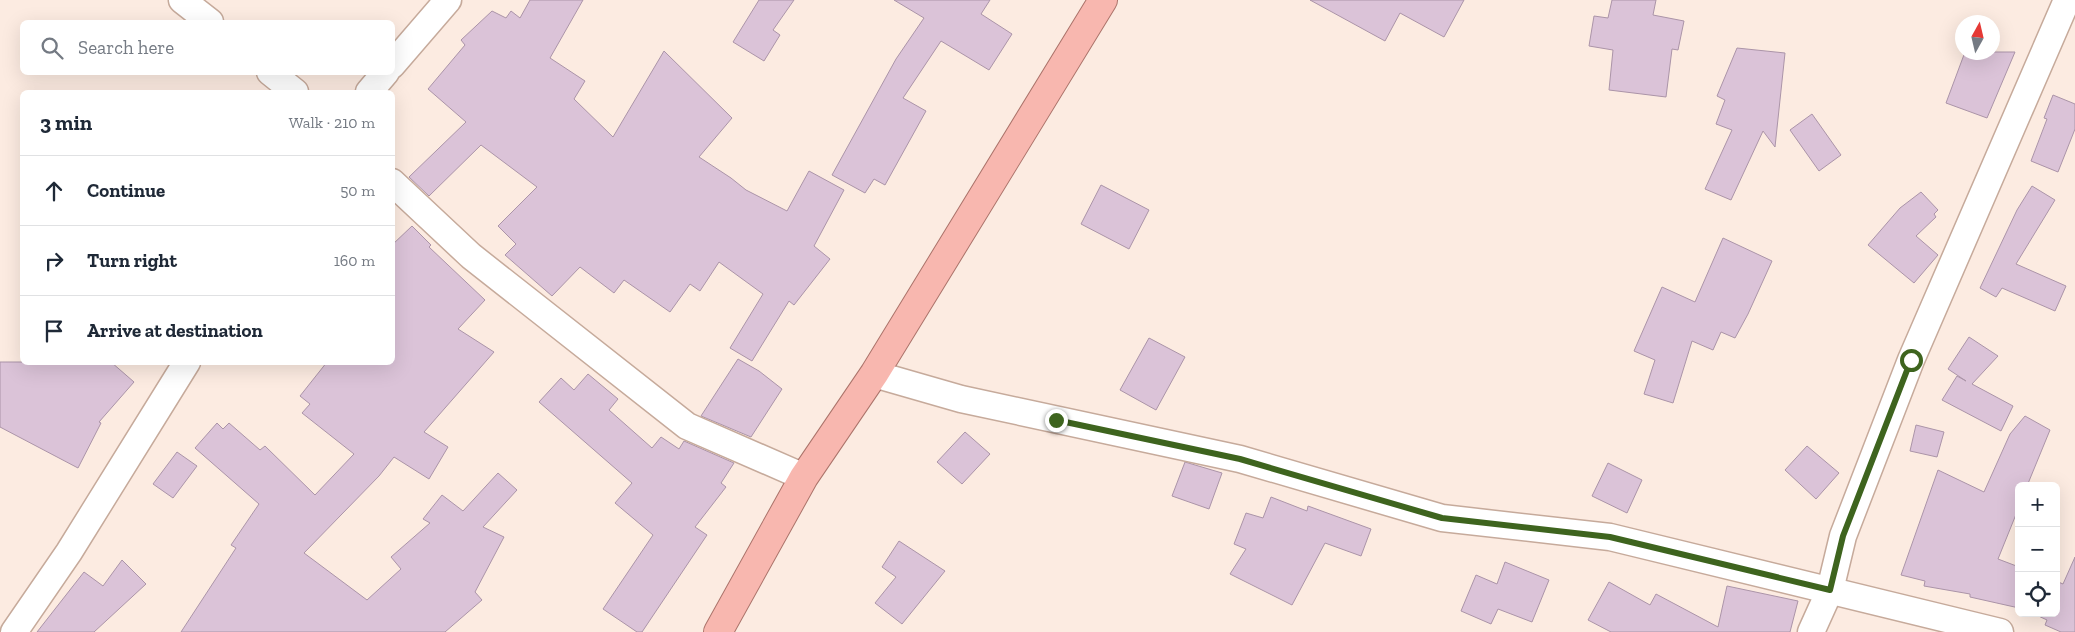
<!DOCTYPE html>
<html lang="en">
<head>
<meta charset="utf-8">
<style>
	body { margin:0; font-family:"Zilla Slab",serif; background:#f2f2f3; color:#1f2937 }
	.controls { position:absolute; right:15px; bottom:15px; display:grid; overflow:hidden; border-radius:8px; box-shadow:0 5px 20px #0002 }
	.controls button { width:45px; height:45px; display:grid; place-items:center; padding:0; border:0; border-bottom:1px solid #e0e1e3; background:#fff; color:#1f2937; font:25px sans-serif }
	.compass { position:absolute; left:1955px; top:15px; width:45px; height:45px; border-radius:50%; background:#fff; box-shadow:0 5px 20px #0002; rotate:8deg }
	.stop { position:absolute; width:15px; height:15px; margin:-11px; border:4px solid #3e641e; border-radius:50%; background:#fff }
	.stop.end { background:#3e641e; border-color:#fff; box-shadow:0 1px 5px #0008 }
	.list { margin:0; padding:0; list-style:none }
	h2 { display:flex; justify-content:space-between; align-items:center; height:65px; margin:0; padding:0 20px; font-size:21px }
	h2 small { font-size:16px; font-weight:400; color:#747a83 }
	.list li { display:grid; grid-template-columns:32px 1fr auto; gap:15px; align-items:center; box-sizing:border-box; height:70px; padding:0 20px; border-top:1px solid #e0e1e3 }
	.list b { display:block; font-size:19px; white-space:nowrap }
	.list em { font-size:16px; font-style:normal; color:#747a83 }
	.icon { flex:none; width:28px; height:28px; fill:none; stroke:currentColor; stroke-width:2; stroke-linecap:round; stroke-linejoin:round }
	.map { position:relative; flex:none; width:2075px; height:632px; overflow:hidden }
	.search { position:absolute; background:#fff; box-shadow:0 5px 20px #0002; left:20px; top:20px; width:375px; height:55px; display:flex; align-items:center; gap:12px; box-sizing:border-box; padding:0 18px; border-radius:8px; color:#747a83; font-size:19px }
	.panel { position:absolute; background:#fff; box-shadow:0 5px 20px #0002; left:20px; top:90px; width:375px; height:275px; border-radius:8px }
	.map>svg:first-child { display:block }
</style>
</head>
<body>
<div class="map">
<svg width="2075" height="632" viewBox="0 0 2075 632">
	<rect width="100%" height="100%" fill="#fcebe1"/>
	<g fill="#dbc3d8" stroke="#ab94a8">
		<polygon points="530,0 583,0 550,58 585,81 574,99 613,137 664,51 732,118 699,157 731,178 746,190 787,211 809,171 844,190 814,246 830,259 794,305 789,301 752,361 730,348 763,294 719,262 700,291 690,284 670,312 624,280 614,293 580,267 552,296 505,255 516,244 498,226 537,187 481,145 429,196 409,177 466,122 428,89 465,45 461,40 492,11 506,18 511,11 520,18"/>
		<polygon points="759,0 794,0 773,30 780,35 764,61 733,42"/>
		<polygon points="894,0 990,0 981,14 1012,34 989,70 941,41 903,98 926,111 885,185 874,179 865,193 832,175 896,59 924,18"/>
		<polygon points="1310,0 1464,0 1444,37 1400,13 1385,41"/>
		<polygon points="1612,0 1656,0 1653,15 1684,21 1678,50 1672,49 1666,97 1609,90 1613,50 1589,46 1594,16 1608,18"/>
		<polygon points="1737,48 1785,53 1775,147 1763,131 1731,200 1705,189 1732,130 1716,124 1725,100 1717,96"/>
		<polygon points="1965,52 2015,52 1987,118 1946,103"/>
		<polygon points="2053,95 2075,104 2075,129 2058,172 2031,161 2047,119 2044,118"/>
		<polygon points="1812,114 1841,155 1819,171 1790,130"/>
		<polygon points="1101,185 1149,210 1129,249 1081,224"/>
		<polygon points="2032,186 2055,200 2016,264 2066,286 2055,311 2002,288 1996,297 1980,288 2017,210"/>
		<polygon points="1921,192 1938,210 1934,214 1936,217 1916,236 1938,255 1914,283 1868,245 1900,208"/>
		<polygon points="412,226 431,245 429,247 485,300 458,329 494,352 424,432 448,447 429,479 394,457 379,476 304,553 367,600 401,569 391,557 430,523 423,519 442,495 463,511 498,473 517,490 483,527 504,537 475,592 482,600 445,632 181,632 236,548 231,545 259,504 195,448 217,423 223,429 229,423 260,450 265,446 315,495 354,454 302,413 310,404 300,396 327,362 392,362 392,245"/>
		<polygon points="1723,238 1772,261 1748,314 1735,338 1721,332 1713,350 1692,341 1673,403 1644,394 1655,360 1634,351 1662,287 1695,302"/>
		<polygon points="1969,337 1998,356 1972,384 2013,406 2001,431 1942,400 1957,376 1966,381 1948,369"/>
		<polygon points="1149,338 1185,357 1156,410 1120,390"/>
		<polygon points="738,359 759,371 782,389 751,437 701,416"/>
		<polygon points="0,362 111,362 134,382 99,422 101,423 78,468 0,427"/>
		<polygon points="588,374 618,399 609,410 652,448 661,437 679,449 684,441 734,463 721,483 726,487 695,527 707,535 642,632 637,632 603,609 653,535 615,503 632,483 539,402 561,378 574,390"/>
		<polygon points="2025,416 2050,430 2027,486 2019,486 2019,507 1998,559 2019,567 2019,608 1970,597 1970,594 1924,586 1925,581 1901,575 1938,470 1984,492 2010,434"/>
		<polygon points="1916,425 1944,432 1937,457 1910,451"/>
		<polygon points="965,432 990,454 962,484 937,462"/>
		<polygon points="1807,446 1839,473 1816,499 1785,470"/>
		<polygon points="177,452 197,466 173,498 153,484"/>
		<polygon points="1185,462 1222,473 1209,509 1172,496"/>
		<polygon points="1608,463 1642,480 1627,513 1592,496"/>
		<polygon points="1271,497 1307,511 1308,506 1371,529 1361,556 1325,543 1292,605 1230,574 1246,549 1234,544 1246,513 1263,518"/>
		<polygon points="899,541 945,571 902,624 875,603 896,577 882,567"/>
		<polygon points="2075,557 2075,632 2061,632 2045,625 2047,620 2032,613 2056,613 2056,581 2063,584"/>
		<polygon points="122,560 146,584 94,632 37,632 84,572 103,586"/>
		<polygon points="1505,562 1549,580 1532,622 1498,609 1491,624 1461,611 1476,575 1497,584"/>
		<polygon points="1609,582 1650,605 1656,594 1718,627 1727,586 1798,601 1790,632 1611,632 1588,620"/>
	</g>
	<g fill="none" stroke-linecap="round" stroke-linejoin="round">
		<g stroke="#c6aa9b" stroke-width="29">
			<g id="minor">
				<polyline points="182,0 210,22"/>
				<polyline points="392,65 448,0"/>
				<polyline points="270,72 295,92"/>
				<polyline points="369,92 386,72"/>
				<polyline points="392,182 471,256 687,426 804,477"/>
				<polyline points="874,374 961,399 1240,459 1442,518 1610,537 2000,632"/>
				<polyline points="14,632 69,552 187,362"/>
				<polyline points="1811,632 1830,590 1843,536 1911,360 2067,0"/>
			</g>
		</g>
		<g stroke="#ab736a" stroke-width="30">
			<polyline id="trunk" points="718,632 804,477 874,374 1103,0"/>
		</g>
		<use href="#minor" stroke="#fff" stroke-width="26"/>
		<use href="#trunk" stroke="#f8b7af" stroke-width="28"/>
	</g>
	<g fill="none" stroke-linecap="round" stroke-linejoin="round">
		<polyline stroke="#3e641e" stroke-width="6" points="1056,420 1240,459 1442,518 1610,537 1830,590 1843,536 1911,360"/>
	</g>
</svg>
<div class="controls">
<button>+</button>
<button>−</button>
<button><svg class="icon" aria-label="locate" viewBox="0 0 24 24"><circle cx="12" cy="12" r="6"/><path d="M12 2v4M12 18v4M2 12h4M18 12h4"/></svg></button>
</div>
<svg class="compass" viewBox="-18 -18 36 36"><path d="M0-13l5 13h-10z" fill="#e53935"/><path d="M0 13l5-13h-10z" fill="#747a83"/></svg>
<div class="stop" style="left:1911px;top:360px"></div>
<div class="stop end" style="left:1056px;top:420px"></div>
<div class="search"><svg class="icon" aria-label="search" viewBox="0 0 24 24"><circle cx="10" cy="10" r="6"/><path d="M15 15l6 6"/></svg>Search here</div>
<section class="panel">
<h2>3 min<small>Walk · 210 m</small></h2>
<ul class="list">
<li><svg class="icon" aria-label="ahead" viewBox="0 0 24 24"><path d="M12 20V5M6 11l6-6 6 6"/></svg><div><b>Continue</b></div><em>50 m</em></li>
<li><svg class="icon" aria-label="right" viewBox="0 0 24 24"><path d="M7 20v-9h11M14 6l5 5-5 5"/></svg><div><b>Turn right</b></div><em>160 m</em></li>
<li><svg class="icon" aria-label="arrive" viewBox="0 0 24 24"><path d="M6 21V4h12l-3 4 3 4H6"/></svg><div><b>Arrive at destination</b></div></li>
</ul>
</section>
</div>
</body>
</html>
